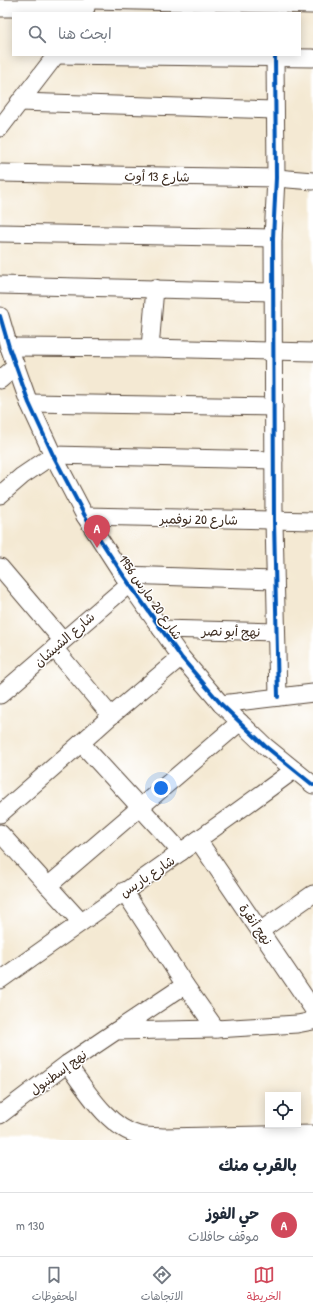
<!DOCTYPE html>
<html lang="ar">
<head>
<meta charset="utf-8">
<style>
	body { margin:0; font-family:"Patrick Hand","Playpen Sans Arabic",sans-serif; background:#f2f2f3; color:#1f2937; direction:rtl }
	.controls { position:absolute; right:12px; bottom:12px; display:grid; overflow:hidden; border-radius:0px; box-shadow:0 2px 10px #0003 }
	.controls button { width:36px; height:36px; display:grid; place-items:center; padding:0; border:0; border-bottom:1px solid #e0e1e3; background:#fff; color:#1f2937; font:20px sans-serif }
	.you { position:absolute; left:161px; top:788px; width:14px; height:14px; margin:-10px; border:3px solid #fff; border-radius:50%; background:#1a73e8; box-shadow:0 0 0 6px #1a73e833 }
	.badge { display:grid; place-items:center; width:26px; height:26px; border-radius:50%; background:#d1495b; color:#fff; font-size:13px; font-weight:700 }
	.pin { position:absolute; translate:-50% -33px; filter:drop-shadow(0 1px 2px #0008) }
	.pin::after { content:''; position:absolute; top:21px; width:14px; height:12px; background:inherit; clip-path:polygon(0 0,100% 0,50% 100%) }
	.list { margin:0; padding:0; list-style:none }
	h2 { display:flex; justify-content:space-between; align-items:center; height:52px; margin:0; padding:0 16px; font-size:17px }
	h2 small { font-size:13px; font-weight:400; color:#747a83 }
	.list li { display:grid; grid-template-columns:26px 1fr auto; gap:12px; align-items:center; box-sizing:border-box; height:64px; padding:0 16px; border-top:1px solid #e0e1e3 }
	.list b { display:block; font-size:15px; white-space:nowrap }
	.list p { margin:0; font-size:13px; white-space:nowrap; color:#747a83 }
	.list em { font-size:13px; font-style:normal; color:#747a83 }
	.icon { flex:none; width:22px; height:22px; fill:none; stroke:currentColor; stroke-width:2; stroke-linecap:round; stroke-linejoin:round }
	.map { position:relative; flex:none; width:313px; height:1140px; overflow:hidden; direction:ltr }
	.search { position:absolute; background:#fff; box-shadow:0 2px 10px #0003; left:12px; right:12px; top:12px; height:44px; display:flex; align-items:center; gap:10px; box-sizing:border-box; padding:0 14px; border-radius:0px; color:#747a83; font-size:15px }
	.sheet { height:116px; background:#fff }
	nav { display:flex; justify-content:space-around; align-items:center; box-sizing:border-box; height:56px; border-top:1px solid #e0e1e3; background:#fff; font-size:11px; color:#747a83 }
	nav a { display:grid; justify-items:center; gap:2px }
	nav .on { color:#d1495b }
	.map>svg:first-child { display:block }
</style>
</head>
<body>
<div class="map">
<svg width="313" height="1140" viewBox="0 0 313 1140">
	<rect width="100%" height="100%" fill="#fff"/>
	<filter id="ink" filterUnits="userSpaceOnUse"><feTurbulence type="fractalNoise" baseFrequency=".025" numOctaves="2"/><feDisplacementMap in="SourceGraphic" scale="8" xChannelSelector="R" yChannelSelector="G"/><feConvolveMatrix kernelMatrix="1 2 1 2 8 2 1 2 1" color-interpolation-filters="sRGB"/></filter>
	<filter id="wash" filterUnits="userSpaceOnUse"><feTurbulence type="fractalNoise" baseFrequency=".012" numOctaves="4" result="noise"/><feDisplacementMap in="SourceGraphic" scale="16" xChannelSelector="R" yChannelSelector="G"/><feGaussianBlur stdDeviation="0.9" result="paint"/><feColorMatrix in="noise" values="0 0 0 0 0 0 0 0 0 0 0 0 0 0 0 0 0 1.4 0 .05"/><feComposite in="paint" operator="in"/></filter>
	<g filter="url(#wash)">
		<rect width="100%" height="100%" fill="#f4e9d3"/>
	</g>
	<g filter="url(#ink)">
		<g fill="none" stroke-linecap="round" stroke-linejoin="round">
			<g stroke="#574739" stroke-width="19">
				<g id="minor">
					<polyline points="92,0 313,5"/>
					<polyline points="0,8 86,8"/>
					<polyline points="56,55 313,58"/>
					<polyline points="275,55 276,178 273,238 274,521 278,697"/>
					<polyline points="19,102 275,110"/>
					<polyline points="0,128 56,55"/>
					<polyline points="0,173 276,178 313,181"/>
					<polyline points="0,233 273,238"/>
					<polyline points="0,285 273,292"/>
					<polyline points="0,316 9,347 29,403 53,455 85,516 123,575 181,657 221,704 265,746 313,785"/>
					<polyline points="9,347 150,348 313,352"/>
					<polyline points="150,348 155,288"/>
					<polyline points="0,380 16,366"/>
					<polyline points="29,403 274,407"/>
					<polyline points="0,495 22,476 53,455 274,460"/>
					<polyline points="85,516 313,521"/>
					<polyline points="0,567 62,640"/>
					<polyline points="123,575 275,580"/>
					<polyline points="161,629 276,632"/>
					<polyline points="54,648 111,716"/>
					<polyline points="0,695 129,584"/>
					<polyline points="221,704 313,693"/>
					<polyline points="0,814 81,743"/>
					<polyline points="0,833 81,922"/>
					<polyline points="198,840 313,1009"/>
					<polyline points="181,852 81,743 111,716 181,657"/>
					<polyline points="48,886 240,722"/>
					<polyline points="124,891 185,985 216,1029"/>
					<polyline points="260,931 313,894"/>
					<path d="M0,980C98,910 197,842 294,770"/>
					<polyline points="116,1031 185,985"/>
					<path d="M67,1064C85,1088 108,1128 139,1135C146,1137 156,1136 164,1137L313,1134"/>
					<polyline points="0,1115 67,1064 116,1031 216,1029 297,1024 313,1021"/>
				</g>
			</g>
			<use href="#minor" stroke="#fff" stroke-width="17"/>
			<g stroke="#fff" stroke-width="6">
				<g id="cycleway">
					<polyline points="275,55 276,178 273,238 274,521 278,697"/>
					<polyline points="0,316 9,347 29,403 53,455 85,516 123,575 181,657 221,704 265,746 313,785"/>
				</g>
			</g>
			<use href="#cycleway" stroke="#0057b8" stroke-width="4"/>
		</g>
	</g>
	<g text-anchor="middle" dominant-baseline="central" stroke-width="3" stroke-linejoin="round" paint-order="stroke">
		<g font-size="13" fill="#3b2a1e" stroke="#fff">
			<text transform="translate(157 176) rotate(1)">شارع 13 أوت</text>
			<text transform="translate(199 519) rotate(1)">شارع 20 نوفمبر</text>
			<text transform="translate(151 597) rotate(55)">شارع 20 مارس 1956</text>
			<text transform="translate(231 631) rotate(1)">نهج أبو نصر</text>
			<text transform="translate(64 639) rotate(-41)">شارع الشيشان</text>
			<text transform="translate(147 876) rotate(-34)">شارع باريس</text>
			<text transform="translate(256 924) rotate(55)">نهج أنقرة</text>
			<text transform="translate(58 1072) rotate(-36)">نهج إسطنبول</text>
		</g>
	</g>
</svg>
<div class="controls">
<button><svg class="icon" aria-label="locate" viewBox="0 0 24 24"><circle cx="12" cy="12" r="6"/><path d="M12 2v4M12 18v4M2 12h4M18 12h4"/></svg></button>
</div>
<div class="you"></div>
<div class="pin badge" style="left:97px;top:548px">A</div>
<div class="search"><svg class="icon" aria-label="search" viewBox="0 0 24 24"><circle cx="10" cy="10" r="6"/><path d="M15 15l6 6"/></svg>ابحث هنا</div>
</div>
<section class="sheet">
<h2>بالقرب منك<small></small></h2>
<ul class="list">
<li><span class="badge">A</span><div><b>حي الفوز</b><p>موقف حافلات</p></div><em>130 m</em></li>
</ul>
</section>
<nav>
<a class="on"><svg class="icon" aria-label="map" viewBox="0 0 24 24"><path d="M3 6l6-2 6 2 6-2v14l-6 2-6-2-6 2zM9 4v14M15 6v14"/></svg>الخريطة</a>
<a><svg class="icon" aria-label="directions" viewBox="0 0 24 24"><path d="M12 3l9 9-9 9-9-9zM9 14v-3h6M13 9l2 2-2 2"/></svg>الاتجاهات</a>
<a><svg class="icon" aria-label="saved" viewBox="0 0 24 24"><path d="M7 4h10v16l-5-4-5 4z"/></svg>المحفوظات</a>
</nav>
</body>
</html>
